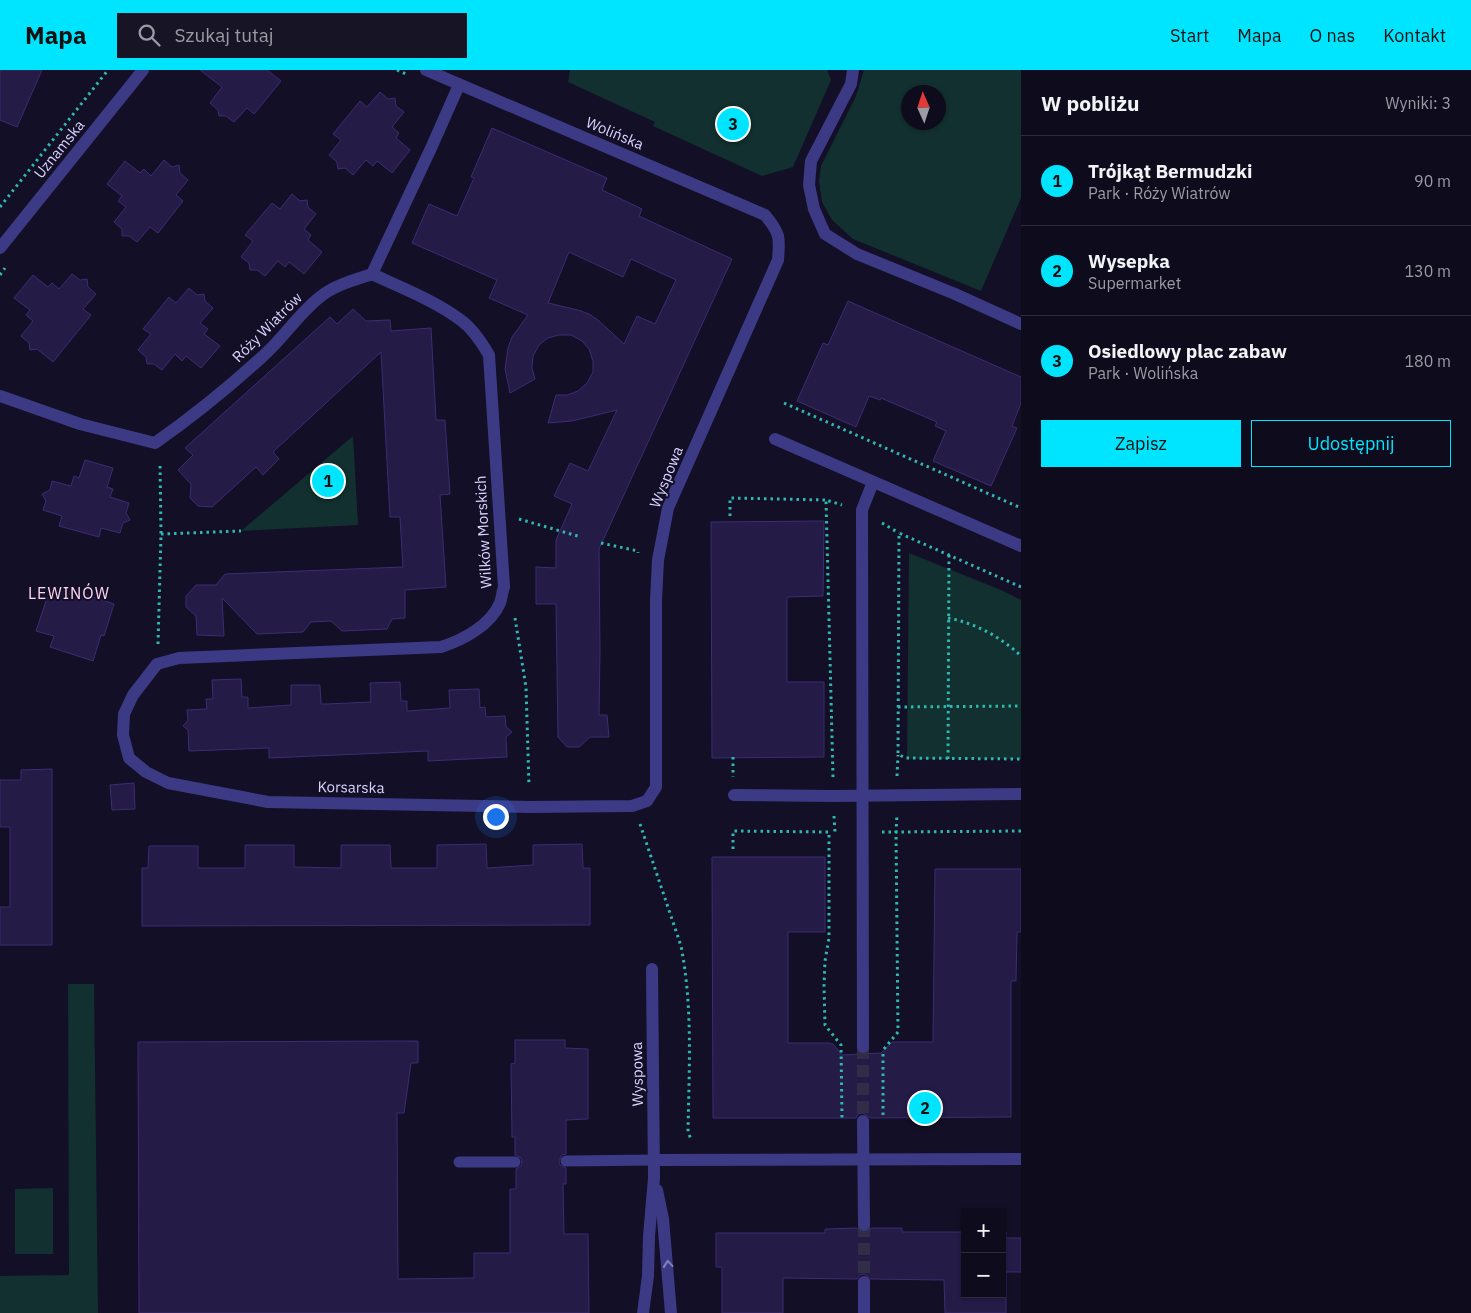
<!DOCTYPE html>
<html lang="pl">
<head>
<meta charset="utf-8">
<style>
	body { margin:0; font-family:"IBM Plex Sans",sans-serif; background:#171425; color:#f1f3f6 }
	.controls { position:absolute; right:15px; bottom:15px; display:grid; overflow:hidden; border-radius:0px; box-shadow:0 1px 4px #0004 }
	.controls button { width:45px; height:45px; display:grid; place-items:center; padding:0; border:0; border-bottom:1px solid #2e2b3b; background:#0e0b1c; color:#f1f3f6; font:25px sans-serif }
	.compass { position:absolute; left:901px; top:15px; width:45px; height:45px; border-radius:50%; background:#0e0b1c; box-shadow:0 1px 4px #0004; rotate:357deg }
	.you { position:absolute; left:495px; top:746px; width:18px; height:18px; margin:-12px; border:4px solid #fff; border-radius:50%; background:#1a73e8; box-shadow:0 0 0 8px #1a73e833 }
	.badge { display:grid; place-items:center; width:32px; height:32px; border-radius:50%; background:#00e5ff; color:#111; font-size:16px; font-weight:700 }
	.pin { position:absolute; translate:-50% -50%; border:2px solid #fff; box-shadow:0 1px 5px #0006 }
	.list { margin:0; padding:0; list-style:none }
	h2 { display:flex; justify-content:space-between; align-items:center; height:65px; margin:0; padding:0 20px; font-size:21px }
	h2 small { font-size:16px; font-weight:400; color:#9b9ba3 }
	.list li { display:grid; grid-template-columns:32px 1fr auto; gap:15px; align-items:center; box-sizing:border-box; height:90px; padding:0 20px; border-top:1px solid #2e2b3b }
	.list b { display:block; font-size:19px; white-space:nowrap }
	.list p { margin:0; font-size:16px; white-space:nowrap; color:#9b9ba3 }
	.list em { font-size:16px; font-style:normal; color:#9b9ba3 }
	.actions { display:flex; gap:10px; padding:15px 20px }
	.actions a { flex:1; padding:11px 0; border:1px solid #00e5ff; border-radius:0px; text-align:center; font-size:18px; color:#00e5ff }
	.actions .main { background:#00e5ff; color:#111 }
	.icon { flex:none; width:28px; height:28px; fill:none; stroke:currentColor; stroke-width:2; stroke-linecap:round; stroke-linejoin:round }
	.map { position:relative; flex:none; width:1021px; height:1243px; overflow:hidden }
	header { display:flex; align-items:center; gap:30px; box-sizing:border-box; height:70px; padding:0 25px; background:#00e5ff; color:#111 }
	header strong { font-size:24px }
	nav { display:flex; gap:28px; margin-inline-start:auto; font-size:18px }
	.search { width:350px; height:45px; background:#171425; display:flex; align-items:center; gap:12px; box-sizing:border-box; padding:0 18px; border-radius:0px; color:#9b9ba3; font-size:19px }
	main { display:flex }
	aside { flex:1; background:#0e0b1c }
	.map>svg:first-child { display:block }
</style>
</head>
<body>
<header>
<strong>Mapa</strong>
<div class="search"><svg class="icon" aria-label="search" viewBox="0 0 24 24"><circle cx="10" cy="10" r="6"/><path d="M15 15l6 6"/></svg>Szukaj tutaj</div>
<nav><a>Start</a><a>Mapa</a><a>O nas</a><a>Kontakt</a></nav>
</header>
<main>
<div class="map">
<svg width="1021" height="1243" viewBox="0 0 1021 1243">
	<rect width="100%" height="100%" fill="#130f26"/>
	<g fill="#12302f" fill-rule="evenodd">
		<polygon points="570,0 827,0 831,10 793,97 762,106 653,56 655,52 568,12"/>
		<path d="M864,0H1021V128L981,221L853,169L832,150L822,132L819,111L821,96L856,26ZM908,22H938V52H908Z"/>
		<polygon points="353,366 358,455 241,461"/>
		<polygon points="909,483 1001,520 1021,530 1021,689 907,689"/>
		<polygon points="68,914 94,914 98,1243 0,1243 0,1206 69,1205"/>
		<polygon points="53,1118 53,1184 15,1184 15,1119"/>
	</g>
	<g fill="#241b47" stroke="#3b2d73" fill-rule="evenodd">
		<polygon points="0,0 42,0 17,57 0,50"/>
		<polygon points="200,0 267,0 281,11 254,44 247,38 234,52 226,46 219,46 218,40 210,33 222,17"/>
		<polygon points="380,22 388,29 395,28 396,36 404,42 392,57 399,63 396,68 410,80 392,103 377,91 373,96 366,90 353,105 345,98 338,99 337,92 329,85 341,70 333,64 360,31 367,37"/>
		<path d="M492,58L607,108L602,120L642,139L639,146L732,189L599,479L600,581L599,645H607L609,667H590L579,677H567L558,667L556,534H536V497L556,498V470L572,434L554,426L570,393L588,401L617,340L572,351L548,353L556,325H567L578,321L587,313L593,302V291L589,279L582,271L571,265H559L548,268L539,275L533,286L532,298L535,309L510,323L505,299L508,278L512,267L528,245L489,228L497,210L412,173L429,134L457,146L474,108L471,107ZM569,182L623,207L631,189L676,210L655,254L637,246L624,274L598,250L589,244L578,240L548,233Z"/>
		<polygon points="164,90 172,97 179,95 180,103 188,110 176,125 183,131 158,163 150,157 137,172 129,166 122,166 122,159 114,152 126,137 118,131 122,126 107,114 125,91 140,103 144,99 151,106"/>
		<polygon points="292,124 300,131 307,130 308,137 316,144 304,159 311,165 308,170 322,182 304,204 289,192 285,197 278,191 265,206 257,200 250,200 249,193 241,187 253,171 245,165 272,133 280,139"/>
		<polygon points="72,204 80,210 87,209 88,217 96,224 83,239 91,245 53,292 37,279 30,280 29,273 21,266 33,251 26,245 30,240 14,228 33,205 48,217 52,213 59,219"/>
		<polygon points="189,218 197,225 204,224 205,231 213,238 200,253 208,259 204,264 220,276 201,298 186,286 182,291 175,284 162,300 154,294 147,294 146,287 138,280 151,264 143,259 169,227 176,233"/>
		<polygon points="848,231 1021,307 1021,333 1012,356 1017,358 991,416 933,391 946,361 935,356 937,352 881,328 880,330 869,326 856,357 797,331 823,273 828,275"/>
		<polygon points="353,239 366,251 390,250 391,261 431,258 436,350 445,350 450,424 440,425 446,517 405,520 405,548 392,549 387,559 342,561 331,551 311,552 303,562 257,564 222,528 224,566 197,565 196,546 186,537 186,526 196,515 216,515 225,504 403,497 400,447 390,447 381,282 273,382 279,389 263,405 256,397 212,437 198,436 190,428 191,414 178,400 193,385 185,378 330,247 337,254"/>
		<polygon points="85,390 113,398 107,417 113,419 110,427 129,433 126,443 130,450 123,453 120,463 101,458 99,467 59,456 62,446 43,440 46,431 42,424 50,420 52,411 71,416 74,406 79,408"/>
		<polygon points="824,451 823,526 787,527 787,612 824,612 824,687 712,688 711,452"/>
		<polygon points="57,517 66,520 66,518 114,534 104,566 101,565 93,591 50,577 54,566 36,561 47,528 53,530"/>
		<polygon points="241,609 242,627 248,627 248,638 291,635 291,615 320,615 321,634 327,634 371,632 370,613 400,612 401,631 407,631 407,641 450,638 449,620 479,619 480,638 485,637 486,647 505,646 506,657 512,662 506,667 507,687 428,691 428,681 269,688 269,678 189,681 188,660 183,656 188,650 187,640 207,639 206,629 213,629 212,610"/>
		<polygon points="52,699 52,875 0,875 0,837 10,837 10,757 0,757 0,710 21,710 21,700"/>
		<polygon points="134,713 135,739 112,740 110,715"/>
		<polygon points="486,774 487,798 533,795 533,775 582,774 583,798 590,798 590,855 142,856 142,798 148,798 149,776 198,776 198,798 245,798 245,775 294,775 294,797 341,798 341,775 390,775 391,798 437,798 437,775"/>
		<polygon points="712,787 825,787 825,862 788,862 788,973 829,973 833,974 842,985 881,983 892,972 933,972 935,799 1021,799 1021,862 1017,862 1016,911 1011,911 1011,1047 870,1048 863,1043 858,1044 856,1048 713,1048"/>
		<polygon points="515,970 565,970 565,978 588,979 588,1049 566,1050 566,1084 562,1085 559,1091 560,1095 566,1098 566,1114 563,1114 564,1164 588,1164 589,1243 139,1243 138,972 418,971 418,993 411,993 404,1043 397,1043 398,1209 474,1208 474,1183 510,1183 510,1119 516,1119 516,1099 521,1096 522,1092 521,1088 515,1085 515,1067 512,1067 511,994 515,993"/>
		<polygon points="857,1158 864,1163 869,1162 871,1158 902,1158 902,1162 965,1162 965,1224 1002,1224 1002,1162 1006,1162 1006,1168 1021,1168 1021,1202 1006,1202 1006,1243 945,1243 944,1210 871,1209 864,1204 860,1205 857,1209 783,1208 783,1243 722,1243 722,1197 716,1197 716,1163 825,1163 825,1159"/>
	</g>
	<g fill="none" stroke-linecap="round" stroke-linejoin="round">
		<g stroke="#312d47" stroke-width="12" stroke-dasharray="12 6" stroke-linecap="butt">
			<polyline points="863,977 863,1051"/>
			<polyline points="864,1155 864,1212"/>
		</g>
		<g stroke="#2fb8b0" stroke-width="3" stroke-dasharray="2.5 4" stroke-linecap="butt">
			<polyline points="397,0 408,5"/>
			<polyline points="0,137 108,0"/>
			<polyline points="0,205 5,198"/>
			<polyline points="784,333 1021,438"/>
			<polyline points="730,446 730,428 826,430"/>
			<polyline points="519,449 581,467"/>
			<polyline points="882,453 899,463"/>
			<polyline points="161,464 241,461"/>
			<polyline points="601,473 638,481 638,483"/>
			<polyline points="1021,517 899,463 898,684 905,688 1021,689"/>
			<polyline points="515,548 526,617 529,716"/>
			<path d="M948,548C975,553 1001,567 1021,586"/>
			<polyline points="158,574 161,464 160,393"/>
			<polyline points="898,637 1021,636"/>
			<polyline points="733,687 733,707"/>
			<polyline points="948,689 949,485"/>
			<polyline points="897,706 898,685"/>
			<polyline points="833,707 826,430 842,435"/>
			<polyline points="834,746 835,762"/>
			<path d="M640,754L681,876C693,937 689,1000 688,1062L691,1069"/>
			<polyline points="882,762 896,762 897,745"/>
			<polyline points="733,779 733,761 829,762 829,868 825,891 824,916 825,955 841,975 842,1049"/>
			<polyline points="884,979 898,962 896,762 1021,761"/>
			<polyline points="883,984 883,1046"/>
		</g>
		<g stroke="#3d3a85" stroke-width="11">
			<polyline points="566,1091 655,1090"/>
			<polyline points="459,1092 515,1092"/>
		</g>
		<g stroke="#3d3a85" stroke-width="12">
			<polyline points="853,0 851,14 811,91 809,115 814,139 825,164 857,184 955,224 1021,254"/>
			<polyline points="0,178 143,0"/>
			<path d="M372,204C402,218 436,231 462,251C474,260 482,273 489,285L504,517C502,522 502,528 500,533C491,555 463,570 441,577L179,588L157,594L133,625L124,644L123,665L129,688L146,702L168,713L268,732L530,737L632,736L647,731L656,717V530L658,490L668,438L778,190C780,167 780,163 765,145L426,0"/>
			<path d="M0,326L80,354L155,373C192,347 228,318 262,287C283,269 298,244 320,227C334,215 355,210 372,204L432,76L459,15"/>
			<polyline points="775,369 1021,476"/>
			<polyline points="734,725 834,726 1021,724"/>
			<polyline points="863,977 862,440 873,412"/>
			<polyline points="863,1051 864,1155"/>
			<polyline points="655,1090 1021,1089"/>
			<polyline points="657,1120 663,1149 671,1243"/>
			<polyline points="864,1212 864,1243"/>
			<polyline points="643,1243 648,1206 649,1166 654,1108 652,899"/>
		</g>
	</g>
	<defs><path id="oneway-chevron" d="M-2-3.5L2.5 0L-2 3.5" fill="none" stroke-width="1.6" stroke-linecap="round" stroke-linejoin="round" transform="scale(1.25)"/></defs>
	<use stroke="#837fbc" href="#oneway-chevron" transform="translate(668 1194) rotate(-95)"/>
	<g text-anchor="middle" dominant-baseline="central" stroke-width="4" stroke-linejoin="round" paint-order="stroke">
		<g font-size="15" fill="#d9d4ff" stroke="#130f26">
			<text transform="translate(615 63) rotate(23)">Wolińska</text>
			<text transform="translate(59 79) rotate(-51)">Uznamska</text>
			<text transform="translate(267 257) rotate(-45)">Róży Wiatrów</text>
			<text transform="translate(666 407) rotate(-68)">Wyspowa</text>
			<text transform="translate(483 462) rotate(-93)">Wilków Morskich</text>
			<text transform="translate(351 717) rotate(1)">Korsarska</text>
			<text transform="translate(637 1004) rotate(-91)">Wyspowa</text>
		</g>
		<g font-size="16" letter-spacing="1" fill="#ffd6f0" stroke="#130f26">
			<text x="69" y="523">LEWINÓW</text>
		</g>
	</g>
</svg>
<div class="controls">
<button>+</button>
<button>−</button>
</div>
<svg class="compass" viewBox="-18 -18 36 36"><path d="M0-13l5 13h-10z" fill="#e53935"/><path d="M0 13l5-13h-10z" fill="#9b9ba3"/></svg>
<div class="you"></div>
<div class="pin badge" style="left:328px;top:411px">1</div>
<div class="pin badge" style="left:925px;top:1038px">2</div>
<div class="pin badge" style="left:733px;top:54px">3</div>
</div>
<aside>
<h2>W pobliżu<small>Wyniki: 3</small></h2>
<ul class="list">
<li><span class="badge">1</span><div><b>Trójkąt Bermudzki</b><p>Park · Róży Wiatrów</p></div><em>90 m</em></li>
<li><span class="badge">2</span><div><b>Wysepka</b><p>Supermarket</p></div><em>130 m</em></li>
<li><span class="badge">3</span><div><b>Osiedlowy plac zabaw</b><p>Park · Wolińska</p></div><em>180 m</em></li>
</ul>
<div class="actions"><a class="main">Zapisz</a><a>Udostępnij</a></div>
</aside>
</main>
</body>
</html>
